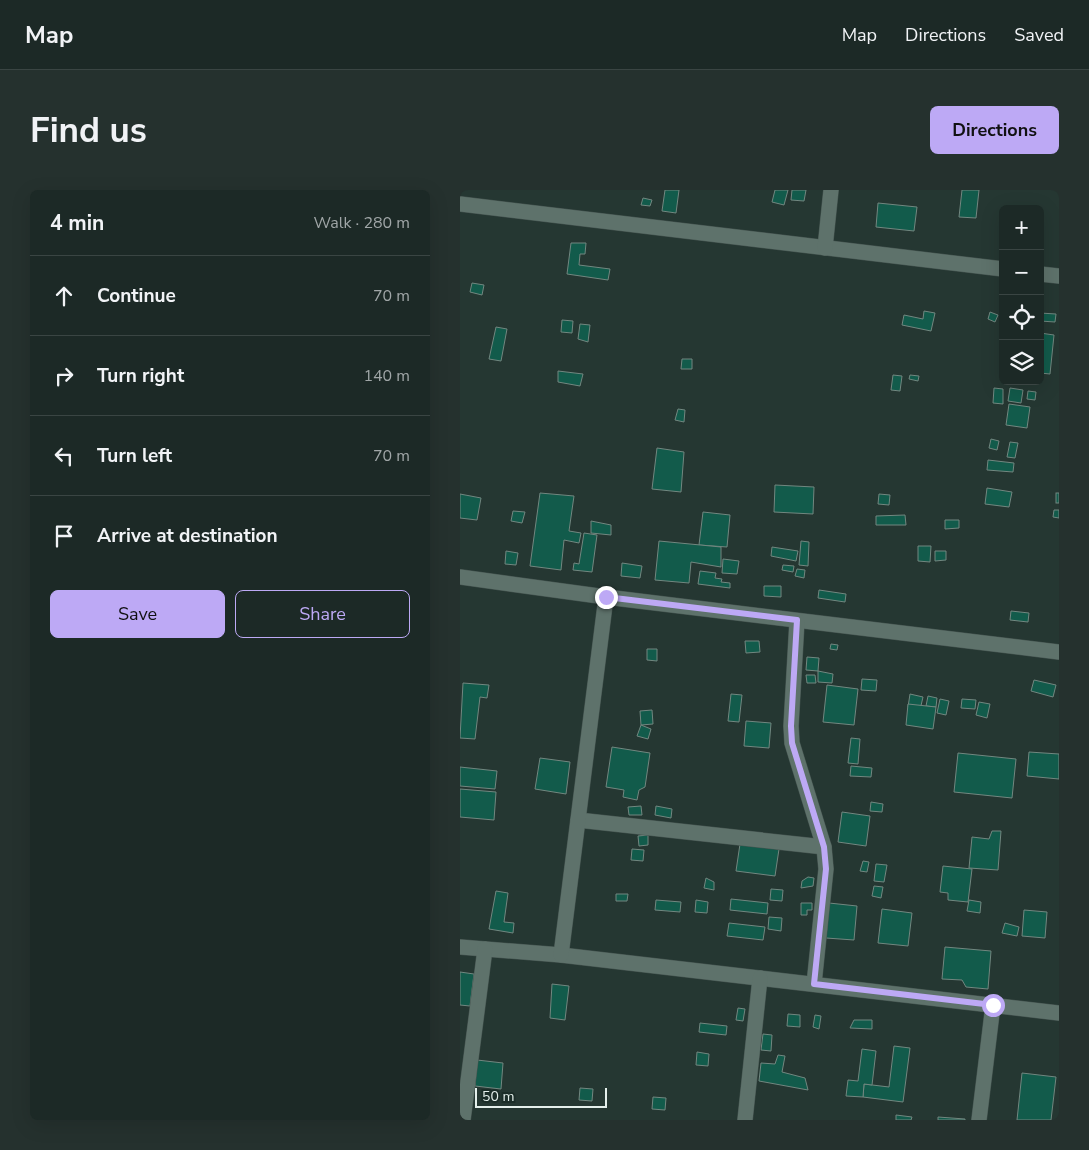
<!DOCTYPE html>
<html lang="en">
<head>
<meta charset="utf-8">
<style>
	body { margin:0; font-family:"Nunito Sans",sans-serif; background:#25312e; color:#f1f3f6 }
	.controls { position:absolute; right:15px; top:15px; display:grid; overflow:hidden; border-radius:8px; box-shadow:0 5px 20px #0002 }
	.controls button { width:45px; height:45px; display:grid; place-items:center; padding:0; border:0; border-bottom:1px solid #3a4543; background:#1c2926; color:#f1f3f6; font:25px sans-serif }
	.scale { position:absolute; left:15px; bottom:12px; width:132px; box-sizing:border-box; padding-left:5px; border:2px solid #e4efeb; border-top:0; font-size:14px; line-height:18px; white-space:nowrap; color:#e4efeb; -webkit-text-stroke:4px #1b2d28; paint-order:stroke }
	.stop { position:absolute; width:15px; height:15px; margin:-11px; border:4px solid #bda9f5; border-radius:50%; background:#fff }
	.stop.end { background:#bda9f5; border-color:#fff; box-shadow:0 1px 5px #0008 }
	.list { margin:0; padding:0; list-style:none }
	h2 { display:flex; justify-content:space-between; align-items:center; height:65px; margin:0; padding:0 20px; font-size:21px }
	h2 small { font-size:16px; font-weight:400; color:#a0a6a7 }
	.list li { display:grid; grid-template-columns:32px 1fr auto; gap:15px; align-items:center; box-sizing:border-box; height:80px; padding:0 20px; border-top:1px solid #3a4543 }
	.list b { display:block; font-size:19px; white-space:nowrap }
	.list em { font-size:16px; font-style:normal; color:#a0a6a7 }
	.actions { display:flex; gap:10px; padding:15px 20px }
	.actions a { flex:1; padding:11px 0; border:1px solid #bda9f5; border-radius:8px; text-align:center; font-size:18px; color:#bda9f5 }
	.actions .main { background:#bda9f5; color:#111 }
	.icon { flex:none; width:28px; height:28px; fill:none; stroke:currentColor; stroke-width:2; stroke-linecap:round; stroke-linejoin:round }
	.map { position:relative; flex:none; width:599px; height:930px; overflow:hidden; border-radius:8px }
	header { display:flex; align-items:center; gap:30px; box-sizing:border-box; height:70px; padding:0 25px; background:#1c2926; border-bottom:1px solid #3a4543 }
	header strong { font-size:24px }
	nav { display:flex; gap:28px; margin-inline-start:auto; font-size:18px }
	.intro { display:flex; align-items:center; justify-content:space-between; box-sizing:border-box; height:120px; padding:0 30px }
	h1 { margin:0; font-size:35px }
	.button { padding:12px 22px; border-radius:8px; background:#bda9f5; color:#111; font-size:18px; font-weight:700 }
	main { display:flex; gap:30px; padding:0 30px }
	aside { flex:1; background:#1c2926; border-radius:8px; box-shadow:0 5px 20px #0002 }
	.map>svg:first-child { display:block }
</style>
</head>
<body>
<header>
<strong>Map</strong>
<nav><a>Map</a><a>Directions</a><a>Saved</a></nav>
</header>
<div class="intro"><h1>Find us</h1><a class="button">Directions</a></div>
<main>
<aside>
<h2>4 min<small>Walk · 280 m</small></h2>
<ul class="list">
<li><svg class="icon" aria-label="ahead" viewBox="0 0 24 24"><path d="M12 20V5M6 11l6-6 6 6"/></svg><div><b>Continue</b></div><em>70 m</em></li>
<li><svg class="icon" aria-label="right" viewBox="0 0 24 24"><path d="M7 20v-9h11M14 6l5 5-5 5"/></svg><div><b>Turn right</b></div><em>140 m</em></li>
<li><svg class="icon" aria-label="left" viewBox="0 0 24 24"><path d="M17 20v-9H6M10 6l-5 5 5 5"/></svg><div><b>Turn left</b></div><em>70 m</em></li>
<li><svg class="icon" aria-label="arrive" viewBox="0 0 24 24"><path d="M6 21V4h12l-3 4 3 4H6"/></svg><div><b>Arrive at destination</b></div></li>
</ul>
<div class="actions"><a class="main">Save</a><a>Share</a></div>
</aside>
<div class="map">
<svg width="599" height="930" viewBox="0 0 599 930">
	<rect width="100%" height="100%" fill="#253732"/>
	<g fill="#125b4b" stroke="#728780">
		<polygon points="205,0 219,0 216,23 202,21"/>
		<polygon points="315,0 328,0 324,15 312,12"/>
		<polygon points="332,0 346,0 344,11 331,10"/>
		<polygon points="502,0 519,0 516,28 499,27"/>
		<polygon points="183,8 192,10 190,16 181,15"/>
		<polygon points="418,13 457,17 454,41 416,37"/>
		<polygon points="111,53 126,53 125,64 120,64 119,75 150,79 148,90 107,84"/>
		<polygon points="12,93 24,95 22,105 10,102"/>
		<polygon points="464,121 475,123 471,141 442,135 444,125 463,129"/>
		<polygon points="530,122 538,125 535,132 528,129"/>
		<polygon points="580,123 596,124 595,132 580,131"/>
		<polygon points="102,130 113,131 112,143 101,142"/>
		<polygon points="120,134 130,135 128,152 118,149"/>
		<polygon points="36,137 47,139 41,171 29,169"/>
		<polygon points="580,143 594,145 590,184 580,183"/>
		<polygon points="222,169 232,169 232,179 221,179"/>
		<polygon points="98,181 123,184 120,196 98,192"/>
		<polygon points="433,185 442,186 440,201 431,200"/>
		<polygon points="450,185 459,186 458,191 449,189"/>
		<polygon points="534,198 543,199 543,214 533,213"/>
		<polygon points="550,198 563,200 561,213 548,211"/>
		<polygon points="568,201 576,202 575,210 567,209"/>
		<polygon points="549,214 570,217 567,238 546,235"/>
		<polygon points="218,219 225,220 224,232 215,230"/>
		<polygon points="531,249 539,251 537,260 529,258"/>
		<polygon points="550,252 558,253 555,268 547,267"/>
		<polygon points="197,258 224,262 221,302 192,299"/>
		<polygon points="528,270 554,273 553,282 527,280"/>
		<polygon points="315,295 354,297 353,324 314,322"/>
		<polygon points="527,298 552,302 549,317 525,314"/>
		<polygon points="80,303 114,306 109,341 121,343 119,353 104,350 101,380 70,376"/>
		<rect x="596" y="303" width="3" height="10"/>
		<polygon points="0,304 21,308 17,330 0,328"/>
		<polygon points="419,304 430,305 429,315 418,314"/>
		<polygon points="594,320 599,320 599,328 593,327"/>
		<polygon points="53,321 65,322 62,333 51,331"/>
		<polygon points="243,322 270,325 267,357 239,355"/>
		<polygon points="445,325 446,335 416,335 416,326"/>
		<polygon points="485,330 499,330 499,338 485,339"/>
		<polygon points="131,331 151,335 151,345 131,343"/>
		<polygon points="124,343 137,345 132,382 113,380 114,373 119,374"/>
		<polygon points="199,351 261,357 261,377 231,372 229,393 195,390"/>
		<polygon points="341,351 349,352 348,376 339,375"/>
		<polygon points="458,356 471,356 470,372 458,371"/>
		<polygon points="312,357 338,361 336,371 311,366"/>
		<polygon points="46,361 58,363 56,375 45,374"/>
		<polygon points="475,361 486,361 486,370 475,371"/>
		<polygon points="263,369 279,371 277,384 262,383"/>
		<polygon points="162,373 182,376 180,388 161,386"/>
		<polygon points="323,375 334,376 333,382 322,380"/>
		<polygon points="337,379 345,380 344,388 335,386"/>
		<polygon points="240,381 256,383 255,388 262,389 261,392 270,393 270,398 238,394"/>
		<polygon points="304,396 321,396 321,407 304,406"/>
		<polygon points="359,400 386,404 385,412 358,408"/>
		<polygon points="551,421 569,423 568,432 550,430"/>
		<polygon points="285,451 299,451 300,462 286,463"/>
		<polygon points="371,454 378,455 377,460 370,459"/>
		<polygon points="187,459 197,459 197,471 187,470"/>
		<polygon points="347,467 359,468 358,481 346,480"/>
		<polygon points="358,481 373,484 372,493 358,492"/>
		<polygon points="346,485 355,485 356,493 347,493"/>
		<polygon points="402,489 417,490 416,501 401,500"/>
		<polygon points="574,490 596,495 593,507 571,501"/>
		<polygon points="3,493 29,495 27,508 20,507 15,549 0,548"/>
		<polygon points="367,495 398,499 394,535 363,532"/>
		<polygon points="271,504 282,505 279,532 268,531"/>
		<polygon points="450,504 463,507 460,520 448,517"/>
		<polygon points="468,506 477,508 476,517 466,516"/>
		<polygon points="480,509 489,511 486,525 477,523"/>
		<polygon points="502,509 516,510 515,519 501,518"/>
		<polygon points="519,512 530,514 527,528 516,525"/>
		<polygon points="448,514 476,517 473,539 446,535"/>
		<polygon points="192,520 193,534 181,535 180,521"/>
		<polygon points="286,531 311,533 309,558 284,556"/>
		<polygon points="181,535 191,539 188,549 177,546"/>
		<polygon points="391,548 400,549 398,574 388,573"/>
		<polygon points="152,557 190,563 185,597 179,600 177,610 163,607 164,600 146,597"/>
		<polygon points="569,562 599,564 599,589 567,586"/>
		<polygon points="498,563 556,569 552,608 494,602"/>
		<polygon points="80,568 110,572 106,604 75,599"/>
		<polygon points="391,576 412,578 411,587 390,586"/>
		<polygon points="0,577 37,581 35,599 0,596"/>
		<polygon points="0,599 36,602 34,630 0,627"/>
		<polygon points="411,612 423,614 422,622 410,621"/>
		<polygon points="181,616 182,625 169,625 168,617"/>
		<polygon points="196,616 212,619 211,628 195,625"/>
		<polygon points="382,622 410,626 406,656 378,652"/>
		<polygon points="532,641 541,641 538,680 509,678 512,647 529,649"/>
		<polygon points="188,645 188,655 179,656 178,646"/>
		<polygon points="280,654 319,659 315,686 276,681"/>
		<polygon points="172,659 184,660 183,671 171,670"/>
		<polygon points="403,671 409,672 407,682 400,681"/>
		<polygon points="416,674 427,675 424,692 414,691"/>
		<polygon points="483,676 512,679 508,712 488,710 488,703 480,702"/>
		<polygon points="348,687 354,688 353,696 341,698 342,691"/>
		<polygon points="246,688 254,692 254,700 244,698"/>
		<polygon points="414,696 423,697 421,708 412,706"/>
		<polygon points="311,699 323,700 322,711 310,710"/>
		<polygon points="36,701 48,703 44,732 54,733 53,743 29,739"/>
		<polygon points="156,704 168,704 167,711 156,711"/>
		<polygon points="271,709 308,713 307,724 270,720"/>
		<polygon points="196,710 221,712 220,722 195,720"/>
		<polygon points="236,710 248,712 247,723 235,722"/>
		<polygon points="509,710 521,712 520,723 507,721"/>
		<polygon points="341,713 352,713 352,720 347,720 347,725 341,725"/>
		<polygon points="369,713 397,716 394,750 366,748"/>
		<polygon points="422,719 452,723 448,756 418,753"/>
		<polygon points="564,720 587,722 585,748 562,746"/>
		<polygon points="309,727 322,728 321,741 308,739"/>
		<polygon points="269,733 305,737 303,750 267,746"/>
		<polygon points="545,733 559,737 557,746 542,743"/>
		<polygon points="485,757 531,761 528,799 506,797 502,790 482,789"/>
		<polygon points="0,782 14,784 10,816 0,815"/>
		<polygon points="92,794 109,796 105,830 90,828"/>
		<polygon points="278,818 285,819 283,831 276,830"/>
		<polygon points="328,824 340,825 340,837 327,836"/>
		<polygon points="355,825 361,826 359,839 353,837"/>
		<polygon points="394,830 412,830 412,839 390,838"/>
		<polygon points="240,833 267,836 266,845 239,842"/>
		<polygon points="303,844 312,845 311,861 301,860"/>
		<polygon points="434,856 450,858 443,912 403,907 404,894 429,897"/>
		<polygon points="402,859 416,861 412,895 404,894 403,907 386,906 388,890 398,891"/>
		<polygon points="237,862 249,864 248,876 236,875"/>
		<polygon points="318,865 325,866 322,882 345,888 348,900 299,891 301,873 315,874"/>
		<polygon points="17,870 43,873 41,899 15,896"/>
		<polygon points="562,883 596,887 591,930 557,930"/>
		<polygon points="120,898 133,899 132,911 119,910"/>
		<polygon points="193,907 206,908 205,920 192,919"/>
		<polygon points="436,925 452,927 451,930 436,930"/>
		<polygon points="478,927 505,929 505,930 478,930"/>
	</g>
	<g fill="none" stroke-linecap="round" stroke-linejoin="round">
		<g stroke="#455450" stroke-width="16">
			<g id="minor">
				<polyline points="0,14 543,79"/>
				<polyline points="365,58 371,0"/>
				<polyline points="580,84 599,86"/>
				<polyline points="0,387 146,407 599,462"/>
				<polyline points="337,431 331,536 332,553 364,657 366,679 354,794"/>
				<polyline points="118,630 364,657"/>
				<polyline points="0,757 101,765 599,823"/>
				<polyline points="101,765 146,407"/>
				<polyline points="3,930 25,759"/>
				<polyline points="285,930 300,788"/>
				<polyline points="519,930 533,815"/>
			</g>
		</g>
		<use href="#minor" stroke="#5e726b" stroke-width="15"/>
	</g>
	<g fill="none" stroke-linecap="round" stroke-linejoin="round">
		<polyline stroke="#bda9f5" stroke-width="6" points="146,407 337,430 331,536 332,553 364,657 366,679 354,794 533,815"/>
	</g>
</svg>
<div class="controls">
<button>+</button>
<button>−</button>
<button><svg class="icon" aria-label="locate" viewBox="0 0 24 24"><circle cx="12" cy="12" r="6"/><path d="M12 2v4M12 18v4M2 12h4M18 12h4"/></svg></button>
<button><svg class="icon" aria-label="layers" viewBox="0 0 24 24"><path d="M12 4l9 5-9 5-9-5zM3 14l9 5 9-5"/></svg></button>
</div>
<div class="scale">50 m</div>
<div class="stop" style="left:533px;top:815px"></div>
<div class="stop end" style="left:146px;top:407px"></div>
</div>
</main>
</body>
</html>
